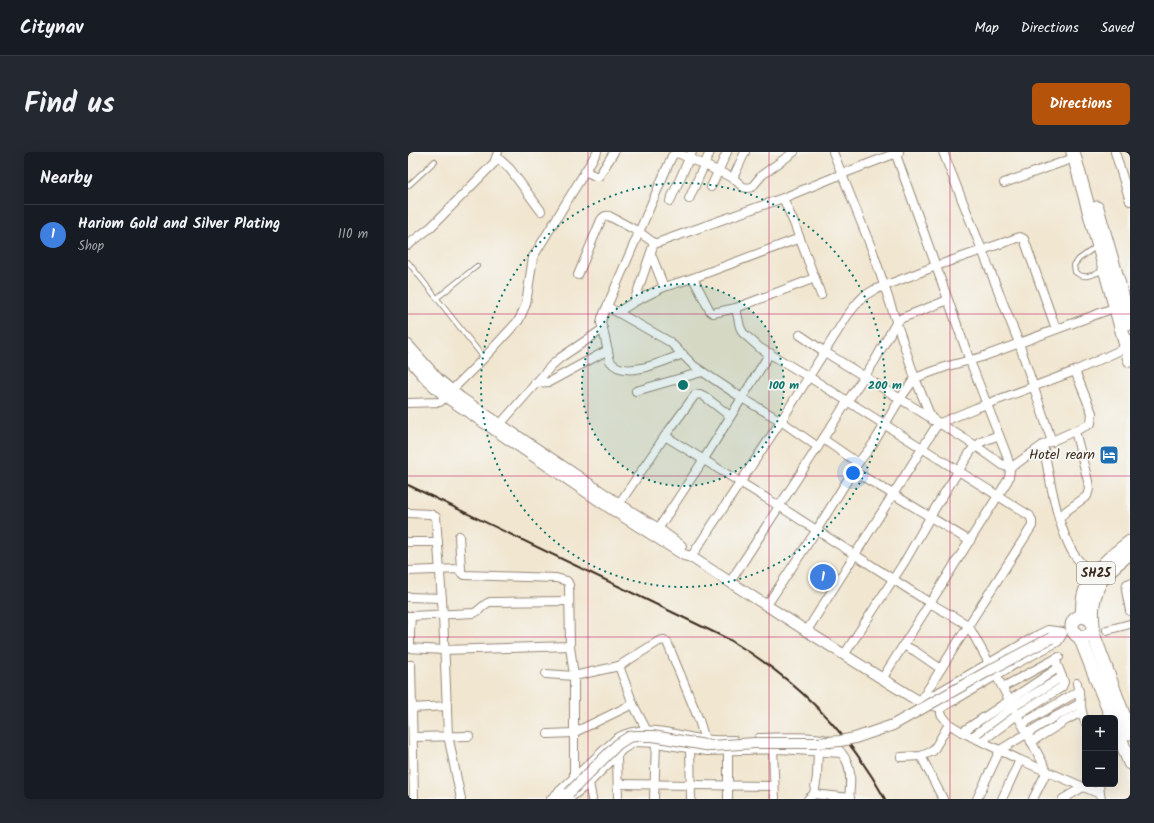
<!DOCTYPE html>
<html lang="en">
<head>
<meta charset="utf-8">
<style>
	body { margin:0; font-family:Kalam,sans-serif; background:#242831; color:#f1f3f6 }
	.controls { position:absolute; right:12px; bottom:12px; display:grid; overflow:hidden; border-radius:6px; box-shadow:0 4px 16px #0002 }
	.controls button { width:36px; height:36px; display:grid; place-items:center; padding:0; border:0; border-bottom:1px solid #363941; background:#171b24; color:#f1f3f6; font:20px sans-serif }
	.you { position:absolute; left:445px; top:321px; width:14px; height:14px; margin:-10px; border:3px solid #fff; border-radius:50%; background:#1a73e8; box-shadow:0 0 0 6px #1a73e833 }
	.badge { display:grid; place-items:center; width:26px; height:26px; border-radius:50%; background:#b45309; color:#fff; font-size:13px; font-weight:700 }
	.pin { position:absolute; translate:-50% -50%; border:2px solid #fff; box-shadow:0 1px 4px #0006 }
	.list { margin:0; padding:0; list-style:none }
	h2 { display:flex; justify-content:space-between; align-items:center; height:52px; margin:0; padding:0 16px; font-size:17px }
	h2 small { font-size:13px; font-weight:400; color:#9ea1a6 }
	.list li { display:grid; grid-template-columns:26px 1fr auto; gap:12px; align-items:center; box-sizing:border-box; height:60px; padding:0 16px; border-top:1px solid #363941 }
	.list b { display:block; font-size:15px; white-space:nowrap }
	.list p { margin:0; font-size:13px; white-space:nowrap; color:#9ea1a6 }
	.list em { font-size:13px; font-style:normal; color:#9ea1a6 }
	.map { position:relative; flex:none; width:722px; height:647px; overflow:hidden; border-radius:6px }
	header { display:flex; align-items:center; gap:24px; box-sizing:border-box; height:56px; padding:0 20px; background:#171b24; border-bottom:1px solid #363941 }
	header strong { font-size:19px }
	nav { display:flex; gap:22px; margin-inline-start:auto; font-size:14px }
	.intro { display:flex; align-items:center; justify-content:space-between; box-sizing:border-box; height:96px; padding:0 24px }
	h1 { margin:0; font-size:28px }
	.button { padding:10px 18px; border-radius:6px; background:#b45309; color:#fff; font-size:14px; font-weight:700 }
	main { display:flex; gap:24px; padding:0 24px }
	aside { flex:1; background:#171b24; border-radius:6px; box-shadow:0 4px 16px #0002 }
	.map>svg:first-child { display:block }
</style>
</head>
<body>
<header>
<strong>Citynav</strong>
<nav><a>Map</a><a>Directions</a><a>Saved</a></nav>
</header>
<div class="intro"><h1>Find us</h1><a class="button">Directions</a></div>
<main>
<aside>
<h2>Nearby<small></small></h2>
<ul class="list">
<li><span class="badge" style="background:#3f7fe0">1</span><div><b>Hariom Gold and Silver Plating</b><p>Shop</p></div><em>110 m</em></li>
</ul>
</aside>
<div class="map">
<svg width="722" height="647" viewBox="0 0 722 647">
	<rect width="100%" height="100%" fill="#f6f6f2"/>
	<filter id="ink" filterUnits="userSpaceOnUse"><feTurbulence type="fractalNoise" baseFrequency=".025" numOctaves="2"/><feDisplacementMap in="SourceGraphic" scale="8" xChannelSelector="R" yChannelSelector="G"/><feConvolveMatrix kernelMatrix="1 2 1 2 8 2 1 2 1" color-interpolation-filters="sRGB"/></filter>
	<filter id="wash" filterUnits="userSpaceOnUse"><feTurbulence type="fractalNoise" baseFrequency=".012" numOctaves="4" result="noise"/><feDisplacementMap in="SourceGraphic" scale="16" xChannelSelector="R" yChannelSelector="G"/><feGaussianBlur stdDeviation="0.9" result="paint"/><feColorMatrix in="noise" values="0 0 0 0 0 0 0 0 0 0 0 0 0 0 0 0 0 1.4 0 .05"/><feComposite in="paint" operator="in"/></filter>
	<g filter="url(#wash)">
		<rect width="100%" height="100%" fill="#f1e6d0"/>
	</g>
	<g filter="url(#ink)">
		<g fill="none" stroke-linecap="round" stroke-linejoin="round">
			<g stroke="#968877" stroke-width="6">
				<g id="service">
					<polyline points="0,34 27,9"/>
					<path d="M689,94L671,107L666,113L667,120C677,128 683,123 695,119"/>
					<polyline points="0,110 76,206"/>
					<polyline points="29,146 69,114"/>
				</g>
			</g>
			<g stroke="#968877" stroke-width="10">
				<g id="minor">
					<polyline points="425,0 465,100 507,226 524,268"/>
					<polyline points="535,0 611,191 644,290"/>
					<polyline points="707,0 722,49"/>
					<polyline points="89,5 102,17 133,59"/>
					<polyline points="177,19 187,24 191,24 206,0"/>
					<polyline points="325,26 337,0"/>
					<polyline points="596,31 666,6"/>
					<polyline points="303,35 319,0"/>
					<polyline points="281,47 302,0"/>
					<polyline points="262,49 284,0"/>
					<polyline points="0,93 23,75 86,11 90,0"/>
					<polyline points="243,102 256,135"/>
					<path d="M170,123L193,68C195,65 197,63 201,64L231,80L246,91H249L375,46"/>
					<polyline points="285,126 302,159 305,161 328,156 407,126"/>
					<polyline points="413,143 386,71 375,46 434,22 491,0"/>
					<polyline points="226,150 246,91"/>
					<polyline points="200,155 262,190 286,214 334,246 362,201"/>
					<path d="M328,156L332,175L335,181L352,196L401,225L622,364L624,369V374C586,433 549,491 512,550"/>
					<polyline points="210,160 226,150 256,135 285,126 392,86"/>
					<polyline points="392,183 417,200 568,294 596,314 602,315 608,312 635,293 680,273 683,271 684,261 667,219"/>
					<path d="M275,202C258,208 216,229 202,209L195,177L193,171L194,166L264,4L268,1L272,2L325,26L335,35L340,36L344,35L354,23L386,0"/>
					<polyline points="127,231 141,230 200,198"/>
					<polyline points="228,239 294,220"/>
					<polyline points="0,251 32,250 76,206 111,168 118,152 125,105 189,0"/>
					<polyline points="88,277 143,214 152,206 195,177"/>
					<polyline points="257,284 371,354 522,451 560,473 581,511"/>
					<polyline points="415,287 450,311"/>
					<path d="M635,293C642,326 648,371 665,401C671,410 678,417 685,424"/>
					<path d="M445,319C485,341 523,366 562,389"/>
					<polyline points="211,352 257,284 287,243 292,242 296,244 322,264"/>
					<polyline points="0,361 22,362 28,365 35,463 40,583 53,647"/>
					<polyline points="651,367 658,359 679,344 681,337 680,329 667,279"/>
					<polyline points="250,377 296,307 334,246 373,269 410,295"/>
					<polyline points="51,384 53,417"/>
					<polyline points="0,390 30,390"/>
					<polyline points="283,405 373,269 439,164 450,150 456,144 466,138 528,114 612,85 616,87 648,177"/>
					<polyline points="0,419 53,417 53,421 57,423 148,426 159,429 161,433 162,494 166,524 166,627"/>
					<polyline points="322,430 439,250 466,210 488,171 494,166 540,148"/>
					<polyline points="722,431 719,432 718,438 722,459"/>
					<polyline points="0,445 34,446"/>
					<polyline points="359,453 408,379 450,311 465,292 492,247 507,226 540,214 574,205 711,154"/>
					<polyline points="0,464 3,464 2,480 0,480"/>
					<path d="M3,464L66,461C72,459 75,452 82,450L161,449"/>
					<polyline points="699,478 722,472"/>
					<polyline points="398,480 527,276 532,271 568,256 667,219 719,195"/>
					<polyline points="495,493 507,499 533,517"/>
					<polyline points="0,496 36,498 162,494"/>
					<polyline points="2,496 2,480"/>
					<polyline points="436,503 497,409 529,353 563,299 573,290 591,283"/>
					<polyline points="0,513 3,513 6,647"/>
					<polyline points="211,514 251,489 256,488 259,490 291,568 297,588"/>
					<polyline points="138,522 166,524 211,514 225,552 165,581 140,582"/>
					<path d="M474,527L600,328C604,318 601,311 598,301L562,209L487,0"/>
					<polyline points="590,527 639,619 625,647"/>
					<polyline points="669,531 674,560 677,570"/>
					<polyline points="595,535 651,505"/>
					<polyline points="225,552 239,579"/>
					<polyline points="533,555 533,562 541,572 554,580 612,608 692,642 693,647"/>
					<polyline points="4,556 39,554"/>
					<polyline points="614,572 671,539"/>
					<polyline points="554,580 650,516"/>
					<polyline points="5,585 61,584"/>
					<polyline points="564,585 605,555 654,525"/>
					<path d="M351,586C369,586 402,583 419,588C426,591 436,603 439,610C444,621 442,636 441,647"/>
					<polyline points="574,589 609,563 654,535 656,530 647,507"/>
					<polyline points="623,590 660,567 674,560"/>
					<polyline points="282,596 283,647"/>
					<polyline points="365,597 367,647"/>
					<polyline points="209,604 210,647"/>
					<polyline points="513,604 535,647"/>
					<polyline points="493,605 513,604 525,599 541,572"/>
					<polyline points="181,631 184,647"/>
					<polyline points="211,632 366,634"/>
					<polyline points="691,632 692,642"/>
					<polyline points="406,642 409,625 410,599"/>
					<path d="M143,647L209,586C234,571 264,582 291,587C303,589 314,588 326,588"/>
					<polyline points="161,647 181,631 215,597 227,590 248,591 299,599 372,597 433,601"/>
					<polyline points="246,647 248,591"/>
					<polyline points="320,647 320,598"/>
					<polyline points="400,647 406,642 442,646"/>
					<polyline points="569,647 592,598 641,568 673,551"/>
					<polyline points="594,647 612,608"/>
					<polyline points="655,647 675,635"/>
				</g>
			</g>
			<g stroke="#968877" stroke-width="12">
				<g id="tertiary">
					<polyline points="0,193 30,227 53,246 211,352 250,377 273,394"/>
					<path d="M0,206L19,228L38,245L205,358L276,403L283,405C359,454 435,503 512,550L533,555L607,511L649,489L654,481L640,479L630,484L514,551"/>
					<polyline points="149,647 161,641"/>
				</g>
			</g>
			<g stroke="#968877" stroke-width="15">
				<g id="primary">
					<polyline points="665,0 722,208"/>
					<polyline points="689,56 722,171"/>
					<path d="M674,464C675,456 674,447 677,440C683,420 706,402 722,390"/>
					<path d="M683,469L681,466L674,464C653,469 670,494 682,482C684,480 685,476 685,473C684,466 684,460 685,452C689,425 702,417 722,401"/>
					<polyline points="684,479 722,581"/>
					<polyline points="672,485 704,566"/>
					<polyline points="707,573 722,611"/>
				</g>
			</g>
			<use href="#service" stroke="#fff" stroke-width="4"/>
			<use href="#minor" stroke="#fff" stroke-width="8"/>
			<use href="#tertiary" stroke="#fff" stroke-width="10"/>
			<use href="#primary" stroke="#fff" stroke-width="13"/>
			<path stroke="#3b2a1e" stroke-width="2" d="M0,333L322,488C388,527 440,579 477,647"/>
			<g stroke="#968877" stroke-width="12" stroke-linecap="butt">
				<polyline id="tertiary-bridge" points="161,641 210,592 221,585 228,584 245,584 303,594 347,591 409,591 432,589 447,586 485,573 584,517 643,486"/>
			</g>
			<use href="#tertiary-bridge" stroke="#fff" stroke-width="10"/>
		</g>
	</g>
	<path fill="none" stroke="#c2185b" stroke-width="1" stroke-opacity="0.55" d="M180,0V647M361,0V647M542,0V647M0,162H722M0,324H722M0,485H722"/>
	<circle cx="275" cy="233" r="101" fill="#0f766e" fill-opacity=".12"/>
	<g fill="none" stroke="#0f766e" stroke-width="2" stroke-dasharray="2 4">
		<circle cx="275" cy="233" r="101"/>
		<circle cx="275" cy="233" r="202"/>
	</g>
	<defs>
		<g id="hotel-square" transform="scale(1)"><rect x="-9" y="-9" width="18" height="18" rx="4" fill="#1f6fb2" stroke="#f6f6f2"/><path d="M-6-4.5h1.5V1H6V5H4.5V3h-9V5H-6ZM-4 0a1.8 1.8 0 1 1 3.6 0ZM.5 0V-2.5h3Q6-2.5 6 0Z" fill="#fff"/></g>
	</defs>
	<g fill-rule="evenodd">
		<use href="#hotel-square" x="701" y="303"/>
	</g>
	<g text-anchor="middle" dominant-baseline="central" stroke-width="3.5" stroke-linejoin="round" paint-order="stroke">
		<rect fill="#f6f6f2" stroke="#73675e" stroke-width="1" x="669" y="410" width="38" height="22" rx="3"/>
		<g font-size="13" font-weight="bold" fill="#3b2a1e">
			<text x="688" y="421">SH25</text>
		</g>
		<g font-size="14" fill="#3b2a1e" stroke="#f6f6f2" text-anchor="end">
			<text x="687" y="303">Hotel rearn</text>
		</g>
	</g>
	<circle cx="275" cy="233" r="6" fill="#0f766e" stroke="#f6f6f2" stroke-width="2"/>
	<g font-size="12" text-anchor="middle" font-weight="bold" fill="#0f766e" stroke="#f6f6f2" stroke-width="3.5" stroke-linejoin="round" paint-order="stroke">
		<text x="376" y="237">100 m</text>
		<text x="477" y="237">200 m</text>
	</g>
</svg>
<div class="controls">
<button>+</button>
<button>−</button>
</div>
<div class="you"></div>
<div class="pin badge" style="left:415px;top:425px;background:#3f7fe0">1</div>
</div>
</main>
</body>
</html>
